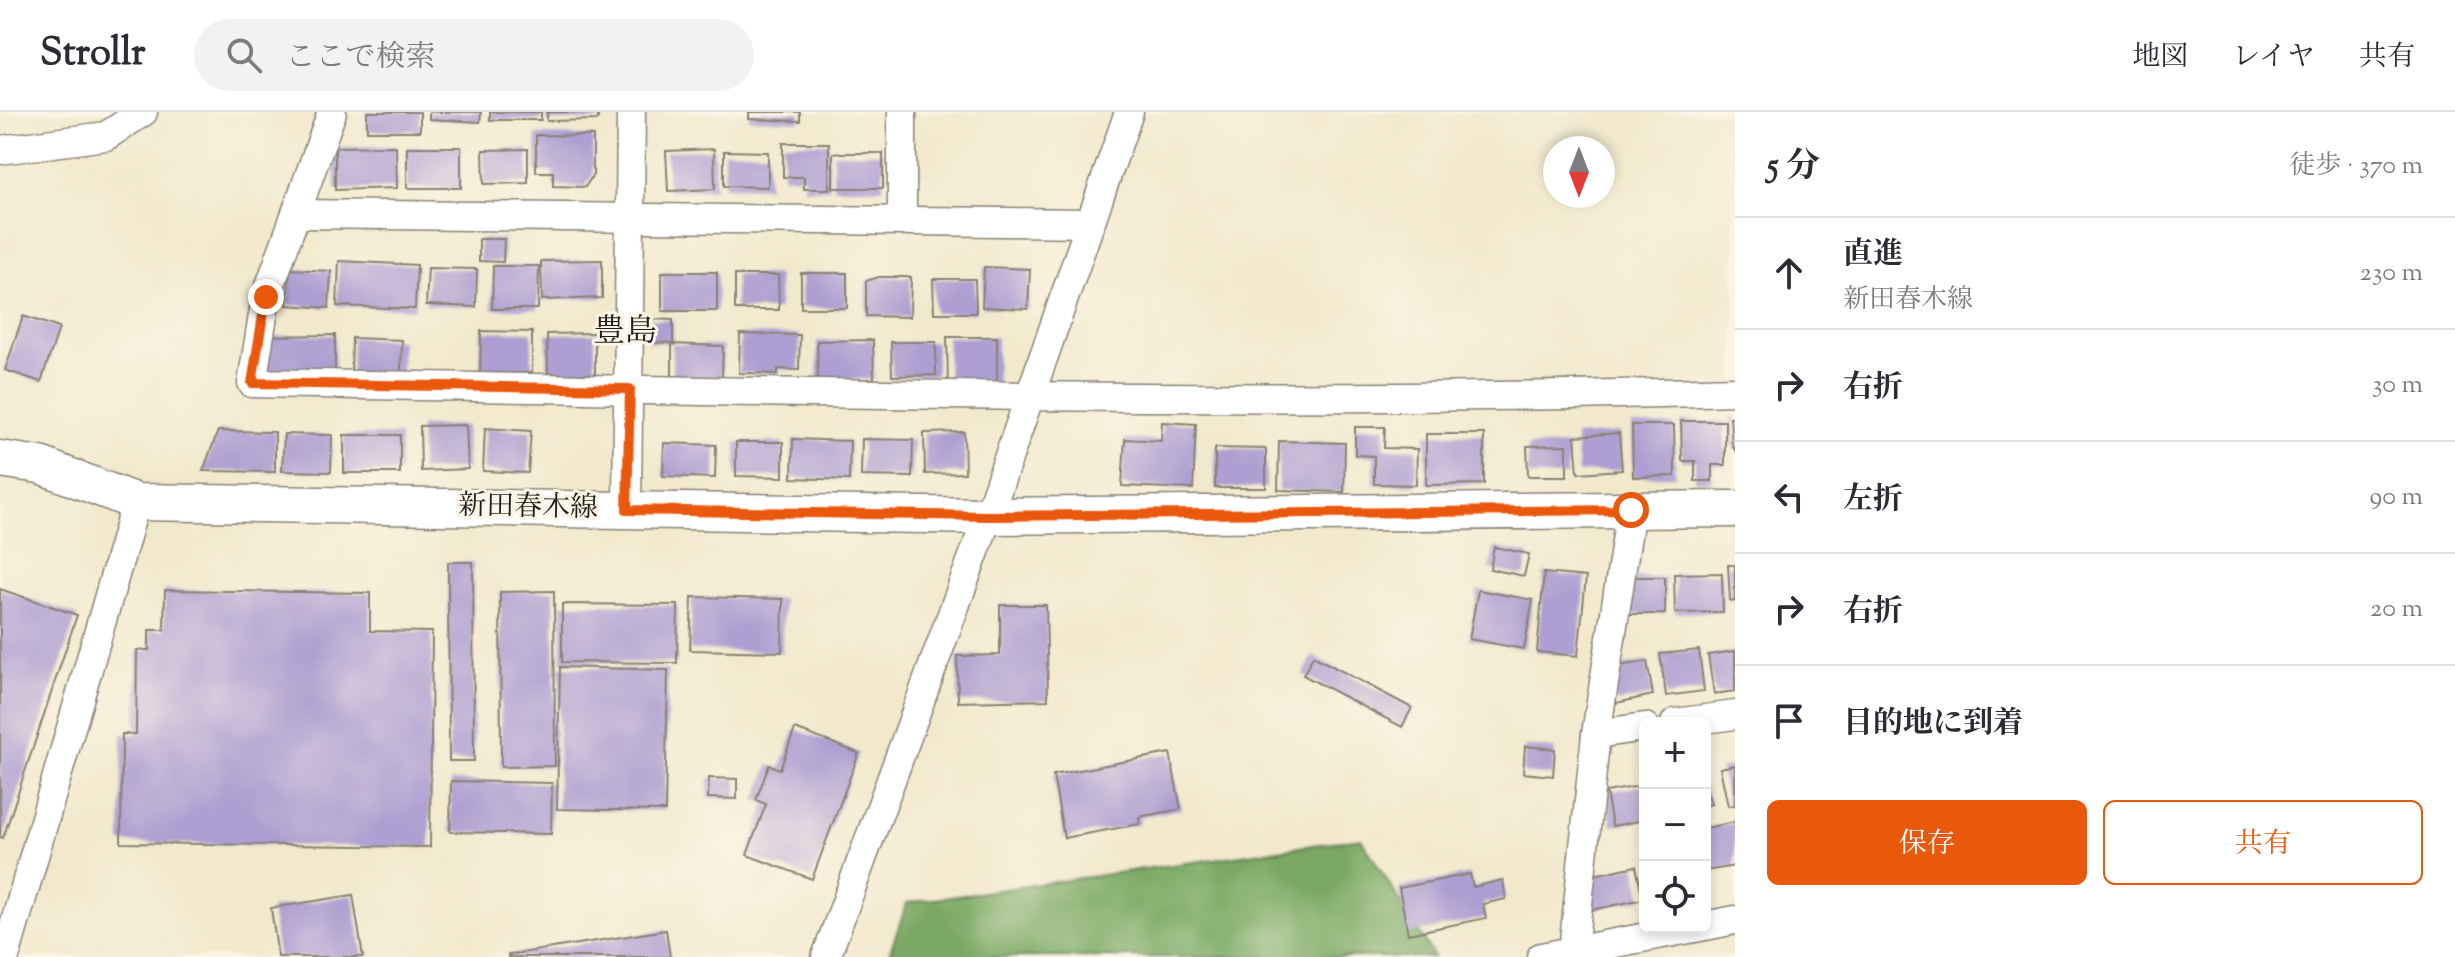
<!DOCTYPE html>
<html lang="ja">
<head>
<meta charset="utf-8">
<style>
	body { margin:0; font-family:"Sorts Mill Goudy","Noto Serif JP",serif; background:#f2f2f3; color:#2b2b33 }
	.controls { position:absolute; right:24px; bottom:24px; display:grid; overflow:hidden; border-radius:12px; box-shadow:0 4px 12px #0003 }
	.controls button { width:72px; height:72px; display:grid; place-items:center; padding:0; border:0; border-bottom:2px solid #e1e1e2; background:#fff; color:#2b2b33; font:40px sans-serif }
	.compass { position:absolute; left:1543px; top:24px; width:72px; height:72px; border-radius:50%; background:#fff; box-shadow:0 4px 12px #0003; rotate:180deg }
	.stop { position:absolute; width:24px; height:24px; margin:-18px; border:6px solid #ea580c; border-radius:50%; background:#fff }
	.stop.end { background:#ea580c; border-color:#fff; box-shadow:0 2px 8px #0008 }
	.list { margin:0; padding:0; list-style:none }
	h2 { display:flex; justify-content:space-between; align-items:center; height:104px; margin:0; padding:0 32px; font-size:34px }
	h2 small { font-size:26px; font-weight:400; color:#7c7c81 }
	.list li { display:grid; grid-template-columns:52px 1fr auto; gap:24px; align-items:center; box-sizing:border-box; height:112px; padding:0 32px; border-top:2px solid #e1e1e2 }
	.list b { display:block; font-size:30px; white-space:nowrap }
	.list p { margin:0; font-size:26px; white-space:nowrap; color:#7c7c81 }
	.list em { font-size:26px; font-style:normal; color:#7c7c81 }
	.actions { display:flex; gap:16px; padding:24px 32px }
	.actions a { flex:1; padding:18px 0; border:2px solid #ea580c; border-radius:12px; text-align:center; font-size:28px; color:#ea580c }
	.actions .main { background:#ea580c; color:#fff }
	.icon { flex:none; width:44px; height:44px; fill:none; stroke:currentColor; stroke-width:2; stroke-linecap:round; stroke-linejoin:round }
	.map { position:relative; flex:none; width:1735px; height:845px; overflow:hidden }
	header { display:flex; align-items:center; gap:48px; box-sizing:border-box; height:112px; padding:0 40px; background:#fff; border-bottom:2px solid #e1e1e2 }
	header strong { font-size:38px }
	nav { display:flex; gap:44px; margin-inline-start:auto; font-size:28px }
	.search { width:560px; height:72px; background:#f2f2f3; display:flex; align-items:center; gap:20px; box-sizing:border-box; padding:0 28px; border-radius:44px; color:#7c7c81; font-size:30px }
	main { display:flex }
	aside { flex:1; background:#fff }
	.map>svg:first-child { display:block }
</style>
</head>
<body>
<header>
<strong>Strollr</strong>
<div class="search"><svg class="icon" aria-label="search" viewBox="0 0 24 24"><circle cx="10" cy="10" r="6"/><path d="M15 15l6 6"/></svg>ここで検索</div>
<nav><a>地図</a><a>レイヤ</a><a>共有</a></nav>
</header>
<main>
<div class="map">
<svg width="1735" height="845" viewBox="0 0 1735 845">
	<rect width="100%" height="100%" fill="#fcf5e5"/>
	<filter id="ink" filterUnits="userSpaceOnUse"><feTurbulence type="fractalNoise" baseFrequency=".0125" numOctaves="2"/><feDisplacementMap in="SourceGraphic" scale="16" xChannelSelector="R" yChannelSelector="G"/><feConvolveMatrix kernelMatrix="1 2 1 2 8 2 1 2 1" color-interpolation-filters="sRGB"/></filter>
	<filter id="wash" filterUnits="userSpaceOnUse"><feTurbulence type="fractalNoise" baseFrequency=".006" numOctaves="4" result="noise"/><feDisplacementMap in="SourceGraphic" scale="32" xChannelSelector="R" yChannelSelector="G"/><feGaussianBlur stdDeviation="1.8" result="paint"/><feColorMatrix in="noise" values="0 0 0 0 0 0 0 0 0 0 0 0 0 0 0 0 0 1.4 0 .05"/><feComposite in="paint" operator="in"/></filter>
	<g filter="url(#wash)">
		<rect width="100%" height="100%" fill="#f2e9cd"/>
		<polygon fill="#78a862" stroke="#4a623f" stroke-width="2" points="1361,726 1434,845 888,845 907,791"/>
		<g id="blocks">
			<g fill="#ac9fd1">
				<rect x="367" y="0" width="53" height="19"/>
				<polygon points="429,0 481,0 480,10 429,7"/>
				<rect x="490" y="0" width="51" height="8"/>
				<polygon points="547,0 598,0 598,8 547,9"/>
				<polygon points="749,0 800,0 800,9 749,7"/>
				<polygon points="536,23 593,24 593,63 585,75 553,74 553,60 536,60"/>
				<polygon points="783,31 829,31 829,77 804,77 804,65 783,65"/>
				<polygon points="396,34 397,76 335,78 335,35"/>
				<rect x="407" y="35" width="54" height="41"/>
				<polygon points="528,37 528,71 484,72 483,38"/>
				<polygon points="714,37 715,77 668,79 666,39"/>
				<polygon points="724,39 768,40 768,75 724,74"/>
				<rect x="833" y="41" width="50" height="35"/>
				<polygon points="479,127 504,127 503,150 479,149"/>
				<polygon points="602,148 602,186 542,188 541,149"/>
				<polygon points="339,149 417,153 415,197 337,194"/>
				<polygon points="493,154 539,154 538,197 492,197"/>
				<polygon points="984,155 1030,157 1028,197 982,195"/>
				<polygon points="428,156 477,157 476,195 426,193"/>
				<polygon points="290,157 331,159 329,196 287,193"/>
				<rect x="662" y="160" width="55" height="39"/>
				<rect x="801" y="161" width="46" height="35"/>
				<polygon points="735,163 778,163 779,198 735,198"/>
				<polygon points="879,165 911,165 910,205 866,204 866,169"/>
				<polygon points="933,167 975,167 976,201 934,201"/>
				<polygon points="23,204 59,216 41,270 5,258"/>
				<polygon points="648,207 673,208 673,231 648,230"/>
				<polygon points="481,219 532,220 532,261 480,261"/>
				<polygon points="595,221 595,263 548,264 547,222"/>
				<polygon points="740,222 800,223 799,258 778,257 778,262 739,261"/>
				<polygon points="335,223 335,261 267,261 266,224"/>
				<polygon points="947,225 997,225 997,272 948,272"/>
				<polygon points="352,226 402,228 401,264 351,262"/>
				<polygon points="873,228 874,267 818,268 817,229"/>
				<polygon points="891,230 936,230 936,263 892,264"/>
				<polygon points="672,232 723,234 722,266 672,264"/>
				<polygon points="1730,305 1735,305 1735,338 1732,334"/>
				<polygon points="1681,309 1725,309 1725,353 1712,353 1712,369 1695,369 1695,349 1682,349"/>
				<polygon points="1162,310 1196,312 1193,377 1122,374 1125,327 1161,329"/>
				<polygon points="466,313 468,357 421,359 420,314"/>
				<polygon points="1632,313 1674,313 1675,364 1633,365"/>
				<polygon points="1355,315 1385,315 1384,336 1417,337 1416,373 1374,372 1374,344 1355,343"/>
				<polygon points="485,316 531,319 528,361 483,359"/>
				<polygon points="218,319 275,320 275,360 203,359"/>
				<polygon points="964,320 965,361 925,362 924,321"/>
				<polygon points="1619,321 1622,358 1578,361 1575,324"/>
				<polygon points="284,322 332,323 331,360 282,359"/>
				<polygon points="1426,322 1484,322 1484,372 1426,373"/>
				<rect x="344" y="323" width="56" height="38"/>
				<polygon points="793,327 850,329 849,368 792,366"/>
				<polygon points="862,327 913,328 912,365 861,364"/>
				<polygon points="1279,329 1345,331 1344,380 1278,378"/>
				<polygon points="736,330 783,330 783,365 736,364"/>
				<polygon points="664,331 716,333 715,366 663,364"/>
				<polygon points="1567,333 1567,364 1528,364 1527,334"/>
				<polygon points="1215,336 1266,337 1266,376 1215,376"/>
				<polygon points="1494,435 1529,442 1524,464 1490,457"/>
				<polygon points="448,450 473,450 474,649 449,649"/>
				<polygon points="1728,453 1735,453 1735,489 1730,489"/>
				<polygon points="1544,461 1586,465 1578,544 1537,540"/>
				<polygon points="1722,461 1723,500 1675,501 1674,462"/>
				<polygon points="1623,465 1665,465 1665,502 1622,502"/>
				<polygon points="0,477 77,503 3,726 0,725"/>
				<polygon points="165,478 370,481 370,519 432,520 430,735 121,731 122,622 136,622 137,538 149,538 149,518 164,518"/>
				<polygon points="1478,478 1533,488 1524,537 1469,527"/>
				<polygon points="554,479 555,654 501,655 500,480"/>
				<polygon points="692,485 783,487 782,540 690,538"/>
				<polygon points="562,492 678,493 677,551 562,550"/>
				<polygon points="1000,493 1046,493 1048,588 958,590 957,544 1000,543"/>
				<polygon points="1699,538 1704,579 1666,584 1660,542"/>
				<polygon points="1735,539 1735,579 1714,582 1708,543"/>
				<polygon points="1313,544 1412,596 1402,615 1303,563"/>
				<polygon points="1647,549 1653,583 1616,591 1610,556"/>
				<polygon points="560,555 668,558 665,699 557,697"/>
				<polygon points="795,617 859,641 812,767 747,743 766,692 756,688 769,653 780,657"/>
				<polygon points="1525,634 1555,637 1553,664 1523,661"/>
				<polygon points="1170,641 1181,697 1139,705 1140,712 1064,726 1053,663"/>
				<polygon points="1735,653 1735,693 1728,694 1720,656"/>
				<polygon points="709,666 737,667 737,687 708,686"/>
				<polygon points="451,669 552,671 551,722 450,720"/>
				<polygon points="1645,673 1645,708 1612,714 1606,680"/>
				<polygon points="1705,674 1711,692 1705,694"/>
				<polygon points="1735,710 1735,754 1705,759 1705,716"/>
				<polygon points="1636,754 1643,787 1592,798 1585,765"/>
				<polygon points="1470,762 1473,775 1503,768 1506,787 1483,792 1486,806 1408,822 1399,776"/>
				<polygon points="353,783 363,845 278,845 271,796"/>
				<polygon points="666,818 670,845 508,845 508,843"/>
			</g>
		</g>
	</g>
	<g filter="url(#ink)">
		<use href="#blocks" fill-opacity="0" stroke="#878274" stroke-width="2"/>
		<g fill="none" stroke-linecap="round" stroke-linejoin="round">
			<g stroke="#878274" stroke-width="31">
				<g id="minor">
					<path d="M332,0L266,185L252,271C746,279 1241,294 1735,279"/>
					<polyline points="0,38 106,24 143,0"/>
					<polyline points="296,102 1090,111"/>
					<polyline points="902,109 902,0"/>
					<polyline points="627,398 631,0"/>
					<polyline points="1675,611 1735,603"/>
					<polyline points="1596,622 1645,615"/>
					<polyline points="1705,814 1735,808"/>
					<polyline points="1573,839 1596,622 1631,398"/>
					<polyline points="5,845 136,390"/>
					<polyline points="826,845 988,404 1129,0"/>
					<polyline points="1541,845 1700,815"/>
				</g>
			</g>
			<g stroke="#878274" stroke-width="39">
				<polyline id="major" points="0,347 40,353 136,390 988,404 1735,397"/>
			</g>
			<use href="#minor" stroke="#fff" stroke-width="28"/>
			<use href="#major" stroke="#fff" stroke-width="36"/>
		</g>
	</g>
	<g fill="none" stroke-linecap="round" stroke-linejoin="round" filter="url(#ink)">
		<polyline stroke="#ea580c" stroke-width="10" points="266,185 252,271 630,277 627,398 988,404 1631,398"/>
	</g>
	<g text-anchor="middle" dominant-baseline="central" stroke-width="6" stroke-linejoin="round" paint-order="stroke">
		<g font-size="28" fill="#1c1c1c" stroke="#fcf5e5">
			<text transform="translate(528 396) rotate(1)">新田春木線</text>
		</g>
		<g font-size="32" fill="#1c1c1c" stroke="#fcf5e5">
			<text x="625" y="221">豊島</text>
		</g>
	</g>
</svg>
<div class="controls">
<button>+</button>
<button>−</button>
<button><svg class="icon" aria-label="locate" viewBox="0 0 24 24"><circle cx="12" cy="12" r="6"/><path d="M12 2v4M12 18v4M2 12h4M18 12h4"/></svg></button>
</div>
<svg class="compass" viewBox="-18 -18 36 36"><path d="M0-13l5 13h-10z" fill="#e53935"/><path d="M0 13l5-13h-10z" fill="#7c7c81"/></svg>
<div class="stop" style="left:1631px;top:398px"></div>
<div class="stop end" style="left:266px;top:185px"></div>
</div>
<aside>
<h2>5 分<small>徒歩 · 370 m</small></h2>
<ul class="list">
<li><svg class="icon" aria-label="ahead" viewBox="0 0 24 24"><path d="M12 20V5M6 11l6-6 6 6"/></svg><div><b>直進</b><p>新田春木線</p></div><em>230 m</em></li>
<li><svg class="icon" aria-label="right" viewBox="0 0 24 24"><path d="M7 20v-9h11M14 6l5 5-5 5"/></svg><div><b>右折</b></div><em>30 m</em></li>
<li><svg class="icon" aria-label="left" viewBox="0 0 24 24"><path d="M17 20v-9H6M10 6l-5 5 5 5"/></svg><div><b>左折</b></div><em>90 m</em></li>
<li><svg class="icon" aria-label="right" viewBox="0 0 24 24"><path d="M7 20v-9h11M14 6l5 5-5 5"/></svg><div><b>右折</b></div><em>20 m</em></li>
<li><svg class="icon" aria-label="arrive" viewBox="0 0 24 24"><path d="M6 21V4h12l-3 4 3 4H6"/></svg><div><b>目的地に到着</b></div></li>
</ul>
<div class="actions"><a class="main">保存</a><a>共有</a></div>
</aside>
</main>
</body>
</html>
